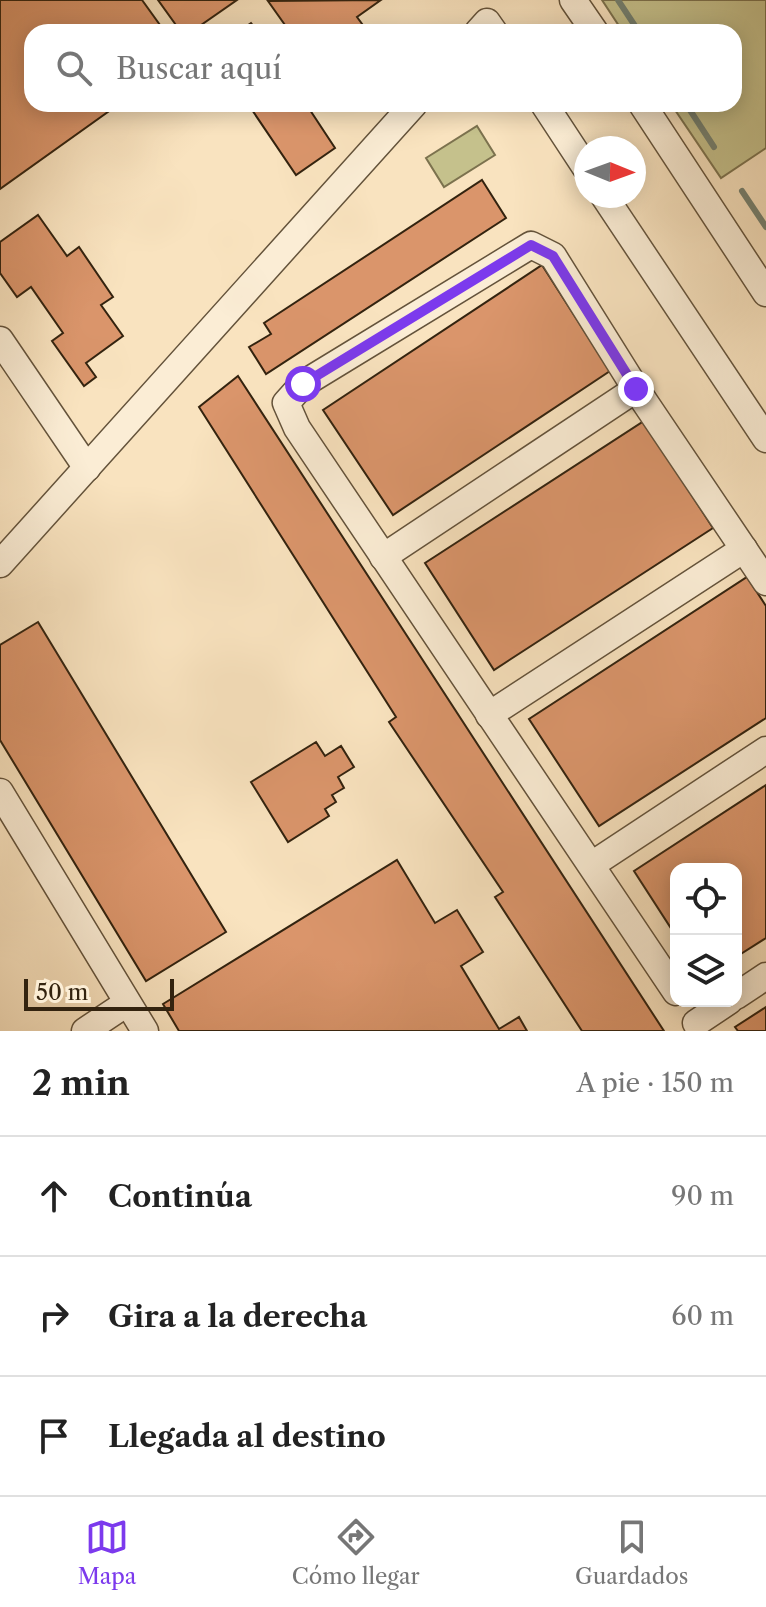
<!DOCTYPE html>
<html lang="es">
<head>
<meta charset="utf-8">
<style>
	body { margin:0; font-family:"Libre Caslon Text",serif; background:#f2f2f2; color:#222 }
	.controls { position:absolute; right:24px; bottom:24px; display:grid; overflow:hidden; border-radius:16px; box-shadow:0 4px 20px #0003 }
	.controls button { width:72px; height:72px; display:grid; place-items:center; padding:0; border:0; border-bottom:2px solid #e0e0e0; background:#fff; color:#222; font:40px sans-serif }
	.compass { position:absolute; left:574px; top:136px; width:72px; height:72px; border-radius:50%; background:#fff; box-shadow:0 4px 20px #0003; rotate:91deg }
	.scale { position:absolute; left:24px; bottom:20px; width:150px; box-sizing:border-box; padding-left:8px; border:4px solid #33230f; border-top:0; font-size:22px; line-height:28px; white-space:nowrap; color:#33230f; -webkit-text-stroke:6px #fbedd5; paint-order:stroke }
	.stop { position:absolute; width:24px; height:24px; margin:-18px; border:6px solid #7c3aed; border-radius:50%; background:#fff }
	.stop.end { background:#7c3aed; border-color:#fff; box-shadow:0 2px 8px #0008 }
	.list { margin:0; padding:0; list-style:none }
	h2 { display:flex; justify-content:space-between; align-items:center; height:104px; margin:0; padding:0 32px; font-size:34px }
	h2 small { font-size:26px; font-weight:400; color:#767676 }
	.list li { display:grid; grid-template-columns:52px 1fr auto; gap:24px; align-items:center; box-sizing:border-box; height:120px; padding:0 32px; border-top:2px solid #e0e0e0 }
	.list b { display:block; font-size:30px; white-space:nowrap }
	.list em { font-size:26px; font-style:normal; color:#767676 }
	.icon { flex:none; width:44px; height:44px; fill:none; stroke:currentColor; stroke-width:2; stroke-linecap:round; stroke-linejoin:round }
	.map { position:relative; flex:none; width:766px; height:1031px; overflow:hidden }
	.search { position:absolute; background:#fff; box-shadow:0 4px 20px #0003; left:24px; right:24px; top:24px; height:88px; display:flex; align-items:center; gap:20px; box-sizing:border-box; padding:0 28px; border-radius:24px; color:#767676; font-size:30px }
	.sheet { height:464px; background:#fff }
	nav { display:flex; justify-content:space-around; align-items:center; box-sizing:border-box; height:112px; border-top:2px solid #e0e0e0; background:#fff; font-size:22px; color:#767676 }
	nav a { display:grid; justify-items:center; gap:4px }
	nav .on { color:#7c3aed }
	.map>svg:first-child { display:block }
</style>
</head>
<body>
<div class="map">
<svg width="766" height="1031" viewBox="0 0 766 1031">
	<rect width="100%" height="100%" fill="#f9e3bf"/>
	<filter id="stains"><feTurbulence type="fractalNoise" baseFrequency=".0025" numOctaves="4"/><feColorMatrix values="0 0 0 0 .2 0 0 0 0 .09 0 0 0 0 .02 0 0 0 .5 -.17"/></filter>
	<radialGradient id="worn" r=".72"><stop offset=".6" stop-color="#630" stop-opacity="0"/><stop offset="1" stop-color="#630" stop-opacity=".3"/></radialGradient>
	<g fill="#c5c18c" stroke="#7c724e" stroke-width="2">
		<polygon points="602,0 766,0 766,148 721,178 671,104 734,104 734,32 623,32"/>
		<polygon points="477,126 495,155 444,187 426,158"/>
	</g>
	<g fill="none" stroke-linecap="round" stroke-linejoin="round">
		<g stroke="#738071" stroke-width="6">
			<polyline points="618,0 639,32"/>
			<polyline points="686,104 714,147"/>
			<polyline points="742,191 766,227"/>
		</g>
	</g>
	<g fill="#da956b" stroke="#33230f" stroke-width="2">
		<polygon points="0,0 142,0 165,32 32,32 32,104 119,104 0,189"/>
		<polygon points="158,0 237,0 191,32 181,32"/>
		<polygon points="381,0 357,17 368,32 290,32 268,1"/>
		<polygon points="251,23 258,32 238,32"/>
		<polygon points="248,104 306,104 335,148 296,175"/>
		<polygon points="482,180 506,218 266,374 249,347 271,334 264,323"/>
		<polygon points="38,215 67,256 79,247 113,297 101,305 123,336 86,363 96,377 84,386 52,341 63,333 31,287 17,297 0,273 0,242"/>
		<polygon points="542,265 610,371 393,515 323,410"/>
		<polygon points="238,376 664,1031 582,1031 495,897 503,892 389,722 396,717 199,407"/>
		<polygon points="644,421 713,528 494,670 425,563"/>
		<polygon points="747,577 766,606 766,718 599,826 529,719"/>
		<polygon points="38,622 226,932 146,981 0,740 0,645"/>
		<polygon points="316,742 325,756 341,746 354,767 338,777 344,788 332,795 336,802 325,809 329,816 288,842 251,782"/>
		<polygon points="766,785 766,938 736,957 736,869 676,869 676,936 634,871"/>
		<polygon points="397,860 435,923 457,910 483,952 461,966 499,1029 519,1017 527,1031 179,1031 163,1004"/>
		<polygon points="766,1007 766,1031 738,1031 735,1027"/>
	</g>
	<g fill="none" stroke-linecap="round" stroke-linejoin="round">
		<g stroke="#64533b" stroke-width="29">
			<g id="minor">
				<polyline points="573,0 595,32"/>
				<polyline points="478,32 487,22 494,32"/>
				<polyline points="544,104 586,168"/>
				<polyline points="642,104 766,293"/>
				<polyline points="604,196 766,439"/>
				<polyline points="0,340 87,468"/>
				<polyline points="383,557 636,389"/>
				<polyline points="0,564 414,104"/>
				<polyline points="489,715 744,549"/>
				<polyline points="0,792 145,1031"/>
				<polyline points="593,864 766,750"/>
				<polyline points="676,992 297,428 286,403 303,384 531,245 553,256 636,389 766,582"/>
				<polyline points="736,996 766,976"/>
				<polyline points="696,1023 729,1001"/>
				<polyline points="85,1031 127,1003"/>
			</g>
		</g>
		<use href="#minor" stroke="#fbedd5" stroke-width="26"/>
	</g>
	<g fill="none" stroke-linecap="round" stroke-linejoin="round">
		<polyline stroke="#7c3aed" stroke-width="10" points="303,384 531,245 553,256 636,389"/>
	</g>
	<rect width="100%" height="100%" filter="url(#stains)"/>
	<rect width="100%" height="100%" fill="url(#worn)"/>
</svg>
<div class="controls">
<button><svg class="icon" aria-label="locate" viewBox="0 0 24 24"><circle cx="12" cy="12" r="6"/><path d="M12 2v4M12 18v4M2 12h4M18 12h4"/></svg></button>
<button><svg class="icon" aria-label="layers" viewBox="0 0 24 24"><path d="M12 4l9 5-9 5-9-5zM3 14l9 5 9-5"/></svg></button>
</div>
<svg class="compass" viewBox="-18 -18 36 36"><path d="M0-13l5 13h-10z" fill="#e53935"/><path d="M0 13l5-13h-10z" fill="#767676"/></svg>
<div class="scale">50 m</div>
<div class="stop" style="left:303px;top:384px"></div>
<div class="stop end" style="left:636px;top:389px"></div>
<div class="search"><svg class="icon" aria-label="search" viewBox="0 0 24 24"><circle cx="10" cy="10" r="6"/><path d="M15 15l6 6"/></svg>Buscar aquí</div>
</div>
<section class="sheet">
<h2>2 min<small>A pie · 150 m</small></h2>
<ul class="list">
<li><svg class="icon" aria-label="ahead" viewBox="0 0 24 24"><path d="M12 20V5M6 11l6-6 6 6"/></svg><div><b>Continúa</b></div><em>90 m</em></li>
<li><svg class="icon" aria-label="right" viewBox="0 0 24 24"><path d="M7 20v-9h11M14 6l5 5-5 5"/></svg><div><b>Gira a la derecha</b></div><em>60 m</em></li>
<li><svg class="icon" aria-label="arrive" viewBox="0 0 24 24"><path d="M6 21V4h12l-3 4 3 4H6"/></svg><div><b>Llegada al destino</b></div></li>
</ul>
</section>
<nav>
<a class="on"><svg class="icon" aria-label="map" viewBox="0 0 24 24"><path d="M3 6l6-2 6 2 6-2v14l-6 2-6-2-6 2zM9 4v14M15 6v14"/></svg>Mapa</a>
<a><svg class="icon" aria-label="directions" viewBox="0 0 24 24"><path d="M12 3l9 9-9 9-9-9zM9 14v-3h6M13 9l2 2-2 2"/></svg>Cómo llegar</a>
<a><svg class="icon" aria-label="saved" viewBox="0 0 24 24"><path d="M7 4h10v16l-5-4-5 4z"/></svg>Guardados</a>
</nav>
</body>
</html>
